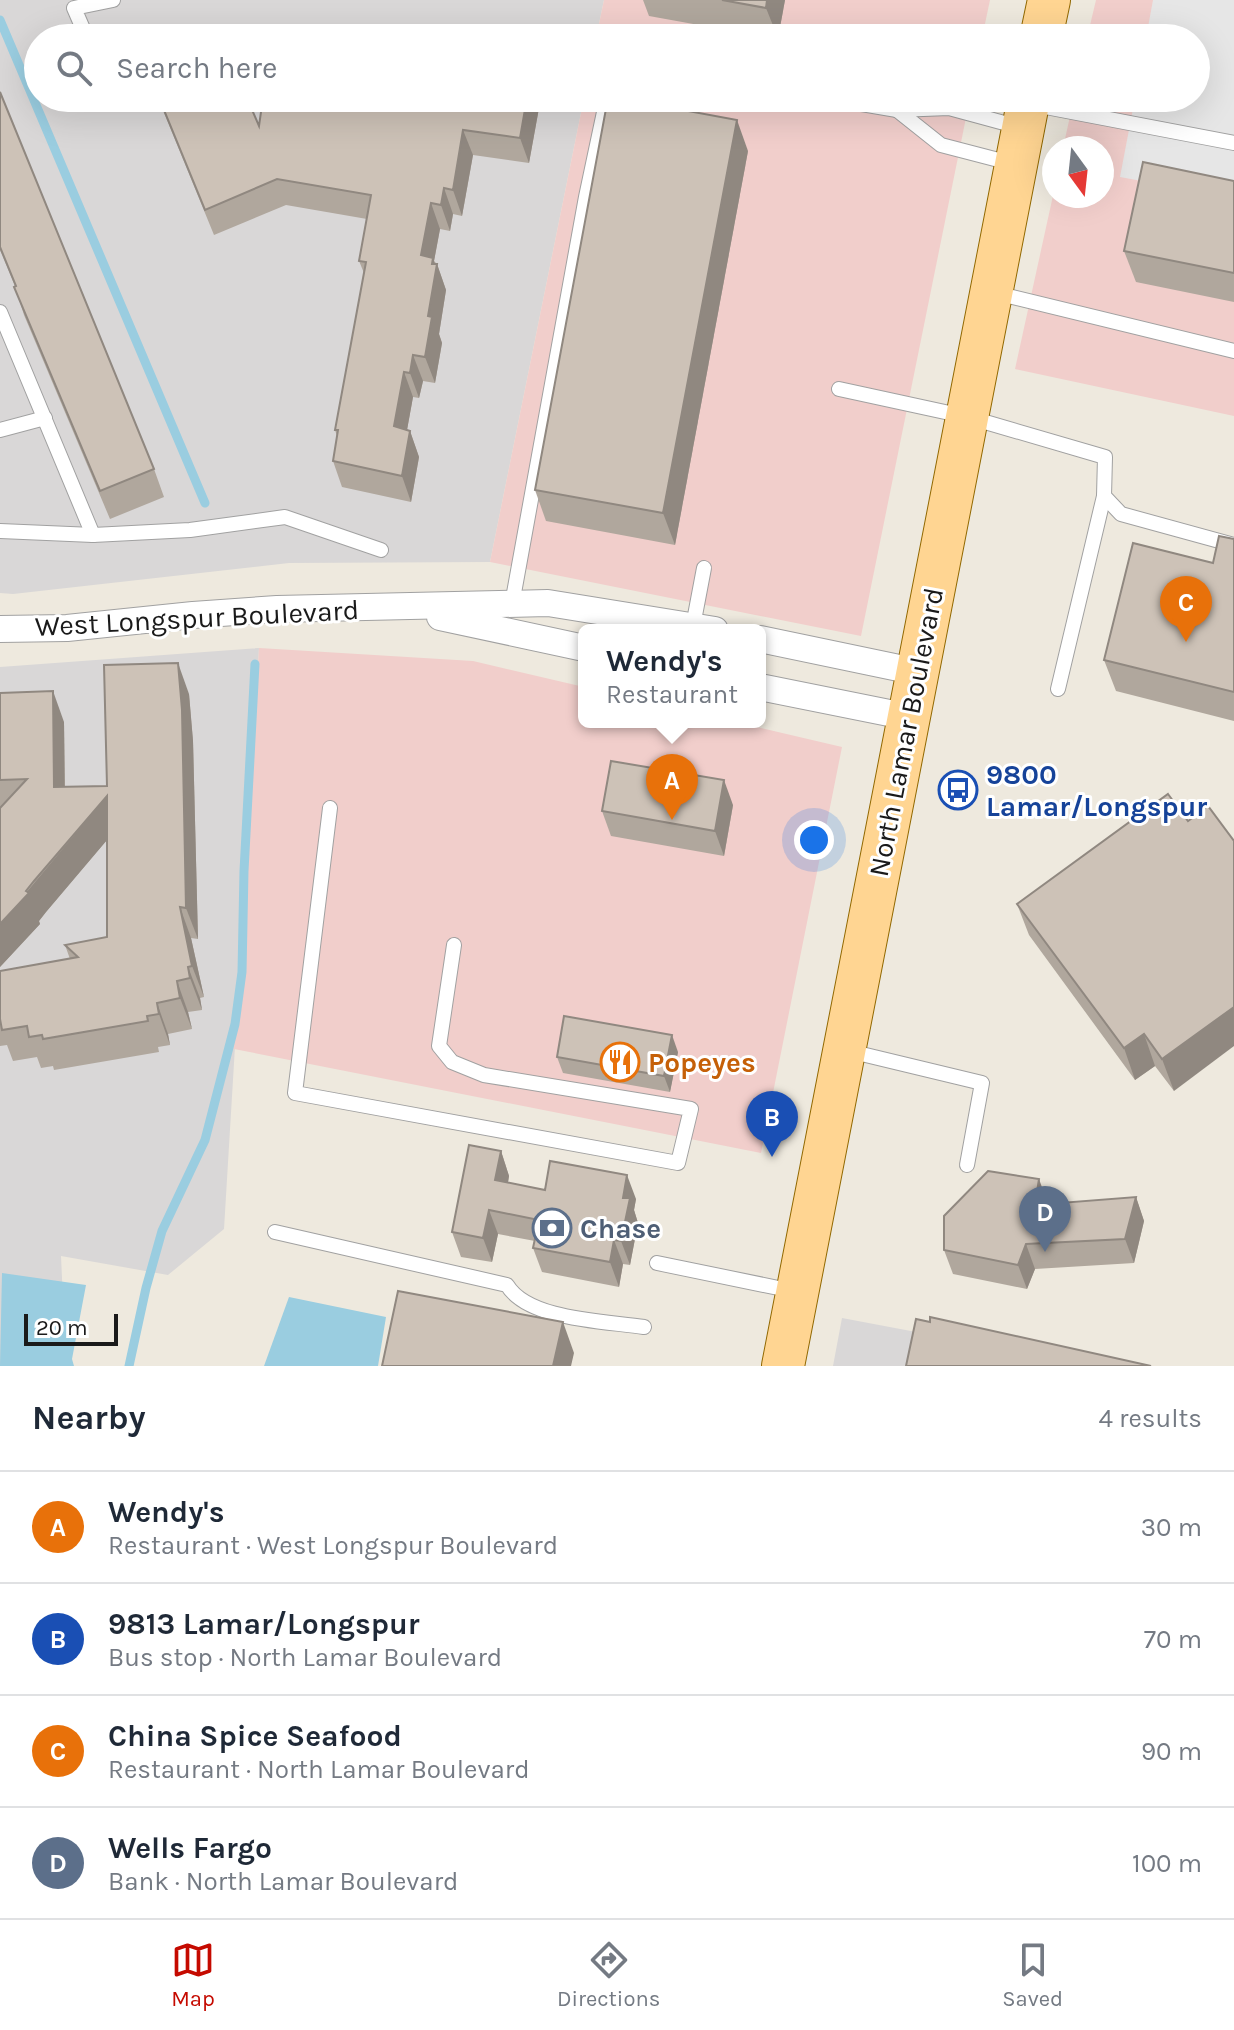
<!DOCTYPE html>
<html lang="en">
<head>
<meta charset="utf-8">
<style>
	body { margin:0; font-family:Karla,sans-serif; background:#f6f6f7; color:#1f2937 }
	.compass { position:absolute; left:1042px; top:136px; width:72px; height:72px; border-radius:50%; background:#fff; box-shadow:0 8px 32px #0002; rotate:165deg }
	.scale { position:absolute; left:24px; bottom:20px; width:94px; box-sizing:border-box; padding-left:8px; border:4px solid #1a1a1a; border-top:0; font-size:22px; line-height:28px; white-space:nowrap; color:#1a1a1a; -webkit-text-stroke:6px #fff; paint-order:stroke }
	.you { position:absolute; left:814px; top:840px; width:28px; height:28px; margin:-20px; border:6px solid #fff; border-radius:50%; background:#1a73e8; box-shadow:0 0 0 12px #1a73e833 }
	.badge { display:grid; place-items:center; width:52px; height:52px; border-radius:50%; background:#c50a00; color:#fff; font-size:26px; font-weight:700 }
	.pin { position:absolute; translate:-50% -66px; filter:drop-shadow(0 2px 4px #0008) }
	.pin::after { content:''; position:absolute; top:42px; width:28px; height:24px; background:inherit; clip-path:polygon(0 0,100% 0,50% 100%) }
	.popup { position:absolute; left:578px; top:624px; width:188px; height:104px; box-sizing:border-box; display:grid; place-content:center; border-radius:12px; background:#fff; filter:drop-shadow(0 2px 6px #0005); font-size:26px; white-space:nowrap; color:#747a83 }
	.popup b { font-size:30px; color:#1f2937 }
	.popup::after { content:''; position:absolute; left:50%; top:100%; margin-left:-16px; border:16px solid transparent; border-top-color:#fff }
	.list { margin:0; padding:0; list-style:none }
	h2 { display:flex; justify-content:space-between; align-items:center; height:104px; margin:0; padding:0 32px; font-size:34px }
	h2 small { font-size:26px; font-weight:400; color:#747a83 }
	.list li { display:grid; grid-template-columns:52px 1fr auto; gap:24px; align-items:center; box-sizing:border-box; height:112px; padding:0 32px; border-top:2px solid #e0e1e3 }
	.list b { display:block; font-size:30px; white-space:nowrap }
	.list p { margin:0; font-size:26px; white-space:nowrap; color:#747a83 }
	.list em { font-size:26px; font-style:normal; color:#747a83 }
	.icon { flex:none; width:44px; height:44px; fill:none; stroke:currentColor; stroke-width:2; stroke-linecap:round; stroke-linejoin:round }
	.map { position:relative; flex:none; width:1234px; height:1366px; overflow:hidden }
	.search { position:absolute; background:#fff; box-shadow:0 8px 32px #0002; left:24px; right:24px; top:24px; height:88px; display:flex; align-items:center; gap:20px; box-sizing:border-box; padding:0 28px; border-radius:44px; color:#747a83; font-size:30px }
	.sheet { height:552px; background:#fff }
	nav { display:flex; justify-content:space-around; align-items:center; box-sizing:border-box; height:112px; border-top:2px solid #e0e1e3; background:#fff; font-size:22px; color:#747a83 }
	nav a { display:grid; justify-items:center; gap:4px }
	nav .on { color:#c50a00 }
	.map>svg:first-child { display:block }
</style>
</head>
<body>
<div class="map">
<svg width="1234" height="1366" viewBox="0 0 1234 1366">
	<rect width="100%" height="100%" fill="#eee9de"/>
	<g fill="#d9d7d7">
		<polygon points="0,0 604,0 596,38 38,38 38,98 584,98 490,562 289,563 13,594 0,593"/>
		<polygon points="259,648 224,1229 168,1275 61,1256 66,1366 0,1366 0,667"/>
		<polygon points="842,1318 1096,1366 833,1366"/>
	</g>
	<g fill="#f1cecb">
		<polygon points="604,0 990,0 982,38 596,38"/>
		<polygon points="1096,0 1234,0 1234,416 1015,369 1054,191 1054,196 1102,196 1102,148 1063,148 1074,98 1196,98 1196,38 1087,38"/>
		<polygon points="584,98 970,98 861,636 490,562"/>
		<polygon points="259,648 473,661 584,687 584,722 735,722 842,747 761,1153 234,1049"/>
	</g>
	<polygon fill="#e6e6e6" points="1153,0 1234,0 1234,198 1120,177 1135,98 1196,98 1196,38 1146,38"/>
	<g fill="#9acde0">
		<polygon points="2,1273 86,1285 72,1359 74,1366 0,1366"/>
		<polygon points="289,1297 386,1317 378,1366 264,1366"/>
	</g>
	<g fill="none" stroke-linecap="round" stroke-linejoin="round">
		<g stroke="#9acde0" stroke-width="9">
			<polyline points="0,20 205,503"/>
			<polyline points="129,1366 146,1288 162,1231 205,1140 235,1024 242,972 244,871 255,664"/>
		</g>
		<g stroke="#a1a1a1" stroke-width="16">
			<g id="lane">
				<polyline points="87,38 74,8 113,0"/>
				<polyline points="826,98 897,110 949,108 1019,127"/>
				<polyline points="1030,104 1234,143"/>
				<polyline points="897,110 941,145 1014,164"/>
				<polyline points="996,293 1234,351"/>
				<polyline points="0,312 93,535"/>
				<polyline points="839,389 968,417 1105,457 1104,496 1121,514 1234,545"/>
				<polyline points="0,430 45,418"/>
				<polyline points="0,531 93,535 190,530 285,517 381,550"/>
				<polyline points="512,604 586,197 607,98"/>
				<polyline points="693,626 704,568"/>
				<polyline points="1058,689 1104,496"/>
				<polyline points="330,808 295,1093 678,1163 691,1109 484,1075 452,1062 439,1046 454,945"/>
				<polyline points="849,1051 982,1083 967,1165"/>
				<path d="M275,1232L507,1285C528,1320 605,1321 644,1327"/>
				<polyline points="657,1263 793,1291"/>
			</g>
		</g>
		<g stroke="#a1a1a1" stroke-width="28">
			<g id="street">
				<polyline points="440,617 584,648"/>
				<polyline points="0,629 67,628 193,615 277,609 548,603 715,630"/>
				<polyline points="760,639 918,672"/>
				<polyline points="760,687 909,717"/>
			</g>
		</g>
		<g stroke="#916800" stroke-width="44">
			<g id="primary">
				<polyline points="1041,38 1049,0"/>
				<polyline points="783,1366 1029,98"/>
			</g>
		</g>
		<use href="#lane" stroke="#fff" stroke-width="14"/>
		<use href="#street" stroke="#fff" stroke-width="26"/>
		<use href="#primary" stroke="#ffd592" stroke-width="42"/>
	</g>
	<g fill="#b0a79d">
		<polygon points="643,0 785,0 778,38 771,38 649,16"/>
		<polygon points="0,92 154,469 164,497 110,519 24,315 15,286 0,250"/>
		<polygon points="158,98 247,98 259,126 263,98 535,98 539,108 529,163 473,155 462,216 453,214 450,231 440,229 434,261 437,264 446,290 439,334 442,343 435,383 423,381 419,398 413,397 407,430 410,431 419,457 411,502 342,487 333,461 337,436 335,430 364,273 359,261 367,219 286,205 214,235"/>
		<polygon points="748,151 675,545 546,521 535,490"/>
		<polygon points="1234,181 1234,302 1136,282 1124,251"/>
		<polygon points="1234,539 1234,721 1116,691 1104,660 1213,563"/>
		<polygon points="0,693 64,722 65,787 107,786 189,694 193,741 198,939 191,938 204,997 200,998 202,1010 188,1012 192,1029 168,1034 170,1045 158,1047 159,1052 54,1070 53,1066 41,1068 37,1057 13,1061 7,1045 0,1046 0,971 70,959 65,945 107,937 107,840 46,912 39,921 40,924 0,967"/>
		<polygon points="1168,794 1174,1091 1155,1066 1135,1080 1029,935 1017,904"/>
		<polygon points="733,805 724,856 611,836 602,811"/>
		<polygon points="678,1052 670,1092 563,1073 557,1057"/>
		<polygon points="501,1151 509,1176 508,1183 545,1190 636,1199 634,1210 638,1223 630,1265 623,1264 619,1287 542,1272 533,1248 535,1241 498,1234 492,1262 461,1257 452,1232"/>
		<polygon points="1136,1197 1144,1221 1134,1263 1035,1269 1027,1289 953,1274 944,1250"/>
	</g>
	<g fill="#908880">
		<polygon points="767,0 785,0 778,38 766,8"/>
		<polygon points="527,98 535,98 539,108 529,163 520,138"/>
		<polygon points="737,120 748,151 675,545 663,513"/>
		<polygon points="463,130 473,155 462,216 453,190"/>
		<polygon points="444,188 453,214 450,231 441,205"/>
		<polygon points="431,203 440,229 434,261 436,267 437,264 446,290 439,334 442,343 435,383 425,357 428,316 421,255"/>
		<polygon points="413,355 423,381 419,398 410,373"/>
		<polygon points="404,372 413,397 403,452 394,426"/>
		<polygon points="410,431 419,457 411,502 402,476"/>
		<polygon points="178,663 189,694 193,741 198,939 186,908"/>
		<polygon points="53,691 64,722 65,818 54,787"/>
		<polygon points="724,780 733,805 724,856 715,831"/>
		<polygon points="107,796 118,827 46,912 39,921 40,924 0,967 0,924"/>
		<polygon points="180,907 191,938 204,997 192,966"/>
		<polygon points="188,967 200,998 202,1010 190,978"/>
		<polygon points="177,981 188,1012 192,1029 180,998"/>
		<polygon points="157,1003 168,1034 170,1045 159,1014"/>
		<polygon points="1234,1007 1234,1046 1174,1091 1162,1059"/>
		<polygon points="1144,1034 1155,1066 1135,1080 1124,1048"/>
		<polygon points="672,1035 678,1052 670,1092 664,1076"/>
		<polygon points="501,1151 509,1176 504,1204 495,1180"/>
		<polygon points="627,1175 636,1199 634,1210 638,1223 630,1265 621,1241 623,1198"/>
		<polygon points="1039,1179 1048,1204 1035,1205"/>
		<polygon points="1136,1197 1144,1221 1134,1263 1125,1239"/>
		<polygon points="489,1210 498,1234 492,1262 483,1238"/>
		<polygon points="614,1240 623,1264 619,1287 610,1262"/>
		<polygon points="1026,1244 1035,1269 1027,1289 1018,1265"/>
		<polygon points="563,1322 574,1353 571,1366 553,1366"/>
	</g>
	<g fill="#cdc2b7" stroke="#908880" stroke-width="2">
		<polygon points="722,0 767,0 766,8"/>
		<polygon points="274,34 300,38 273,38"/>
		<polygon points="0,92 154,469 100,491 14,287 16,286 0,247"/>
		<polygon points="159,98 247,98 259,126 263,98 527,98 520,138 463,130 453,190 444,188 441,205 431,203 421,255 433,258 432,264 437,264 428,316 432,317 425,357 413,355 410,373 404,372 394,426 410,431 402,476 333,461 338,430 335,430 366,262 359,261 371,195 277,179 205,210"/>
		<polygon points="608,98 618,98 737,120 663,513 535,490"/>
		<polygon points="1143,162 1234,181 1234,273 1124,251"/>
		<polygon points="1219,536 1234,539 1234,692 1104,660 1133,543 1213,563"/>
		<polygon points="178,663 182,710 186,908 180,907 192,966 188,967 190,978 177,981 180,998 157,1003 159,1014 147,1016 148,1021 43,1039 42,1035 29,1037 27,1026 2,1030 0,1019 0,971 78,957 65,945 107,937 107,796 34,881 26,891 29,893 0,924 0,808 27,779 0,780 0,693 53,691 54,787 107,786 104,665"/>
		<polygon points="611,761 724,780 715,831 602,811"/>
		<polygon points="1168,794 1188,821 1208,806 1234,841 1234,1007 1162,1059 1144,1034 1124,1048 1017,904"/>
		<polygon points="564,1016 672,1035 664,1076 557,1057"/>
		<polygon points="469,1145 501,1151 495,1180 545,1190 550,1161 627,1175 623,1198 630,1198 621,1241 614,1240 610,1262 533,1248 539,1220 489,1210 483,1238 452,1232"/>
		<polygon points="988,1171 1039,1179 1035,1205 1136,1197 1125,1239 1026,1244 1018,1265 944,1250 944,1216"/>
		<polygon points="398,1291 563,1322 553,1366 382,1366"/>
		<polygon points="930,1317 1151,1366 906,1366 916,1319 930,1322"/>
	</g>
	<defs>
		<g id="bus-ring" transform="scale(2)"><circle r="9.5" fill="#fff" stroke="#1a4fb4" stroke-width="1.5"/><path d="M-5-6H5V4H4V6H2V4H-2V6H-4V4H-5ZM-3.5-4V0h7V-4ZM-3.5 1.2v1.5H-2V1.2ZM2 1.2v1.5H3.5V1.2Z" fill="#1a4fb4"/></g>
		<g id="restaurant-ring" transform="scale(2)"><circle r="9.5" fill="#fff" stroke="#e8710a" stroke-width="1.5"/><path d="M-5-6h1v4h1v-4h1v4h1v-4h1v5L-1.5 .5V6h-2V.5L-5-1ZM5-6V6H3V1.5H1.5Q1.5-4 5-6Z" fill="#e8710a"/></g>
		<g id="bank-ring" transform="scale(2)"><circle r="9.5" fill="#fff" stroke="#5c6f8a" stroke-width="1.5"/><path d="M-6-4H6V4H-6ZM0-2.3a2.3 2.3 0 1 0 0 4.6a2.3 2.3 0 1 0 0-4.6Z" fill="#5c6f8a"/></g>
	</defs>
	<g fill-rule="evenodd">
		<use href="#bus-ring" x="958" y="790"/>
		<use href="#restaurant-ring" x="620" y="1062"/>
		<use href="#bank-ring" x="552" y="1228"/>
	</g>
	<g text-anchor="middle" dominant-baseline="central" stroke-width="6" stroke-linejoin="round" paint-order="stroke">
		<g font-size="28" fill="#1a1a1a" stroke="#fff">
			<text transform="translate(197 618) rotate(-3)">West Longspur Boulevard</text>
			<text transform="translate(906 732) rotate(-79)">North Lamar Boulevard</text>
		</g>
		<g font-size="28" font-weight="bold" fill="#164399" stroke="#fff" text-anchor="start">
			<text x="986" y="774">9800<tspan x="986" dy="32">Lamar/Longspur</tspan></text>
		</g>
		<g font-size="28" font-weight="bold" fill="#c56008" stroke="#fff" text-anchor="start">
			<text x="648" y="1062">Popeyes</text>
		</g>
		<g font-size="28" font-weight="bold" fill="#4e5e75" stroke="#fff" text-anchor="start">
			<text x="580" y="1228">Chase</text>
		</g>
	</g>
</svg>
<svg class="compass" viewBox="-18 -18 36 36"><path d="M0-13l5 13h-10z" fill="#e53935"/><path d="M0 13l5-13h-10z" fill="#747a83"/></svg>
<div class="scale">20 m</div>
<div class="you"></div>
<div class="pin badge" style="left:672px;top:820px;background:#e8710a">A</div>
<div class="popup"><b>Wendy's</b>Restaurant</div>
<div class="pin badge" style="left:772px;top:1157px;background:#1a4fb4">B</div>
<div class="pin badge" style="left:1186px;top:642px;background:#e8710a">C</div>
<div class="pin badge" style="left:1045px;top:1252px;background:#5c6f8a">D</div>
<div class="search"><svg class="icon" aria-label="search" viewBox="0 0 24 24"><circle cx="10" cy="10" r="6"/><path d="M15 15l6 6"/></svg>Search here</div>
</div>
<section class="sheet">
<h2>Nearby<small>4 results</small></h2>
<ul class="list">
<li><span class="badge" style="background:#e8710a">A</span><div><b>Wendy's</b><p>Restaurant · West Longspur Boulevard</p></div><em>30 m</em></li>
<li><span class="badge" style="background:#1a4fb4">B</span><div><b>9813 Lamar/Longspur</b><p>Bus stop · North Lamar Boulevard</p></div><em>70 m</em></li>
<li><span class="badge" style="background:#e8710a">C</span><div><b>China Spice Seafood</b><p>Restaurant · North Lamar Boulevard</p></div><em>90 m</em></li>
<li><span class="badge" style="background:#5c6f8a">D</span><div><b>Wells Fargo</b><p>Bank · North Lamar Boulevard</p></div><em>100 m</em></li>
</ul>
</section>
<nav>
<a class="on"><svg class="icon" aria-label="map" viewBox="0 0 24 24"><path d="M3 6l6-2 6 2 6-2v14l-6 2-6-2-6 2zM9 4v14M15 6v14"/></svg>Map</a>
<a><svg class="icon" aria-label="directions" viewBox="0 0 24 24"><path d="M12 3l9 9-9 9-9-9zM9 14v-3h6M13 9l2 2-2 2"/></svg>Directions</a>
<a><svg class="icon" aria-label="saved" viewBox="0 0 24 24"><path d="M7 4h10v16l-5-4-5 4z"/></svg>Saved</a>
</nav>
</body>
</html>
